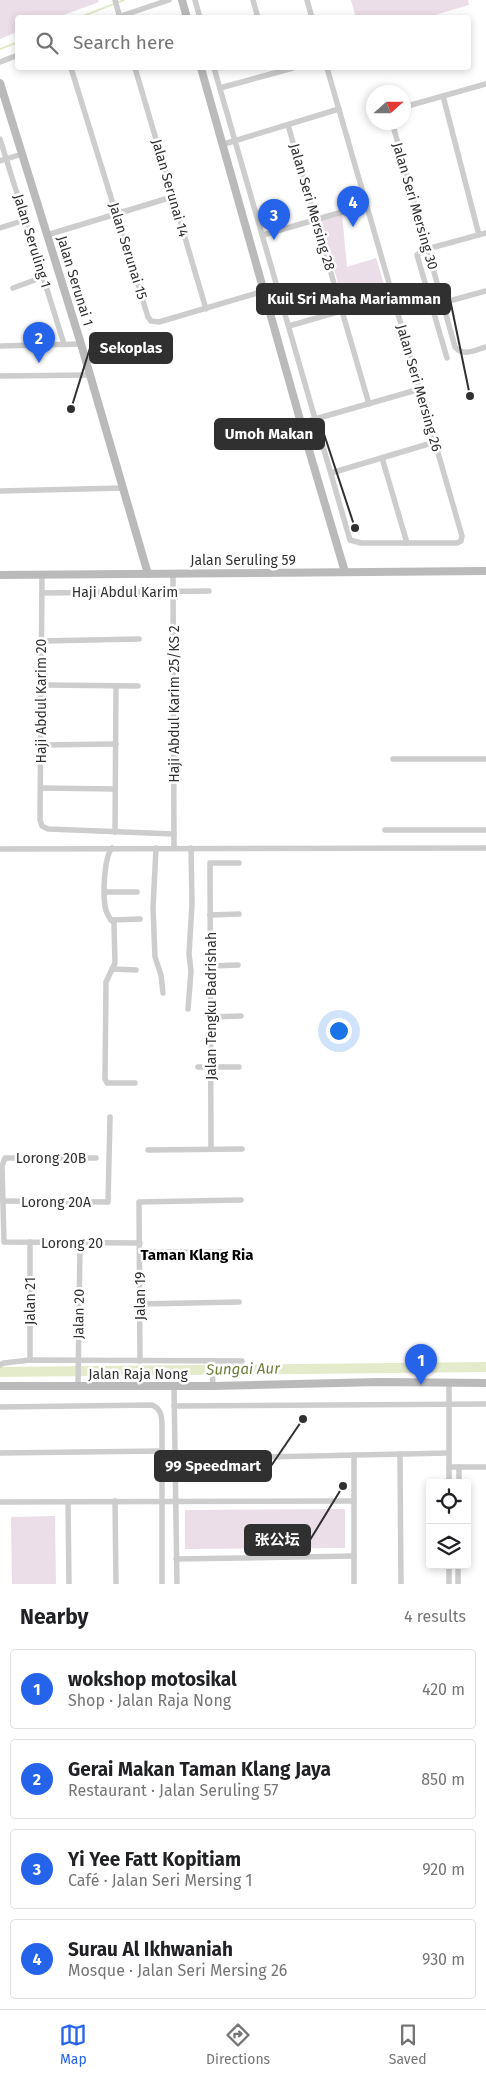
<!DOCTYPE html>
<html lang="en">
<head>
<meta charset="utf-8">
<style>
	body { margin:0; font-family:"Fira Sans","Noto Sans SC",sans-serif; background:#f2f2f2; color:#202124 }
	.controls { position:absolute; right:15px; bottom:15px; display:grid; overflow:hidden; border-radius:5px; box-shadow:0 2px 8px #0003 }
	.controls button { width:45px; height:45px; display:grid; place-items:center; padding:0; border:0; border-bottom:1px solid #e0e0e0; background:#fff; color:#202124; font:25px sans-serif }
	.compass { position:absolute; left:366px; top:85px; width:45px; height:45px; border-radius:50%; background:#fff; box-shadow:0 2px 8px #0003; rotate:69deg }
	.you { position:absolute; left:338px; top:1030px; width:18px; height:18px; margin:-12px; border:4px solid #fff; border-radius:50%; background:#1a73e8; box-shadow:0 0 0 8px #1a73e833 }
	.badge { display:grid; place-items:center; width:32px; height:32px; border-radius:50%; background:#2563eb; color:#fff; font-size:16px; font-weight:700 }
	.pin { position:absolute; translate:-50% -41px; filter:drop-shadow(0 1px 2px #0008) }
	.pin::after { content:''; position:absolute; top:26px; width:18px; height:15px; background:inherit; clip-path:polygon(0 0,100% 0,50% 100%) }
	.list { margin:0; padding:0; list-style:none }
	h2 { display:flex; justify-content:space-between; align-items:center; height:65px; margin:0; padding:0 20px; font-size:21px }
	h2 small { font-size:16px; font-weight:400; color:#757577 }
	.list li { display:grid; grid-template-columns:32px 1fr auto; gap:15px; align-items:center; box-sizing:border-box; height:80px; margin:0 10px 10px; padding:0 10px; border:1px solid #e0e0e0; border-radius:5px }
	.list b { display:block; font-size:19px; white-space:nowrap }
	.list p { margin:0; font-size:16px; white-space:nowrap; color:#757577 }
	.list em { font-size:16px; font-style:normal; color:#757577 }
	.icon { flex:none; width:28px; height:28px; fill:none; stroke:currentColor; stroke-width:2; stroke-linecap:round; stroke-linejoin:round }
	.map { position:relative; flex:none; width:486px; height:1584px; overflow:hidden }
	.search { position:absolute; background:#fff; box-shadow:0 2px 8px #0003; left:15px; right:15px; top:15px; height:55px; display:flex; align-items:center; gap:12px; box-sizing:border-box; padding:0 18px; border-radius:5px; color:#757577; font-size:19px }
	.sheet { height:425px; background:#fff }
	nav { display:flex; justify-content:space-around; align-items:center; box-sizing:border-box; height:70px; border-top:1px solid #e0e0e0; background:#fff; font-size:14px; color:#757577 }
	nav a { display:grid; justify-items:center; gap:2px }
	nav .on { color:#2563eb }
	.map>svg:first-child { display:block }
</style>
</head>
<body>
<div class="map">
<svg width="486" height="1584" viewBox="0 0 486 1584">
	<rect width="100%" height="100%" fill="#fff"/>
	<g fill="#ecdee8">
		<polygon points="0,0 98,0 99,2 58,17 18,18 17,32 0,39"/>
		<polygon points="351,0 468,0 469,5 428,17 356,18"/>
		<polygon points="342,214 347,267 376,258 387,294 345,307 320,220"/>
		<polygon points="345,1509 345,1548 185,1549 185,1510"/>
		<polygon points="55,1516 56,1584 12,1584 11,1517"/>
	</g>
	<g fill="none" stroke-linecap="round" stroke-linejoin="round">
		<g stroke="#e4ebcb" stroke-width="2">
			<polyline points="78,18 124,0"/>
			<polyline points="0,49 18,42"/>
		</g>
		<polyline stroke="#e4ebcb" stroke-width="10" points="0,1372 486,1367"/>
		<g stroke="#cdcdcd" stroke-width="5.5">
			<polyline points="115,0 120,18"/>
			<polyline points="195,0 200,18"/>
			<polyline points="253,0 258,18"/>
			<polyline points="307,0 312,18"/>
			<polyline points="115,18 169,0"/>
			<polyline points="0,62 18,55"/>
			<polyline points="71,68 148,317 151,321 159,322 264,291"/>
			<polyline points="135,68 206,309"/>
			<polyline points="214,68 350,540 361,543 457,543 461,541 462,536 327,68"/>
			<polyline points="220,88 293,68"/>
			<polyline points="443,96 479,235"/>
			<polyline points="404,107 486,84"/>
			<path d="M392,122L455,347C463,357 475,350 486,347"/>
			<polyline points="288,125 369,404"/>
			<polyline points="0,139 64,344"/>
			<polyline points="224,144 339,109"/>
			<polyline points="0,161 22,154"/>
			<polyline points="0,228 25,220"/>
			<polyline points="47,235 172,197"/>
			<polyline points="263,235 366,205"/>
			<polyline points="13,288 43,277"/>
			<polyline points="442,303 486,291"/>
			<polyline points="289,326 393,296"/>
			<polyline points="0,346 81,344"/>
			<polyline points="447,358 417,255 420,252 427,249 486,233"/>
			<polyline points="0,376 90,375"/>
			<polyline points="301,423 420,389"/>
			<polyline points="382,458 407,543"/>
			<polyline points="331,473 435,442"/>
			<polyline points="0,491 123,488"/>
			<polyline points="173,573 174,848"/>
			<polyline points="42,574 40,820 42,826 48,829 174,834"/>
			<polyline points="42,593 209,591"/>
			<polyline points="42,641 139,639"/>
			<polyline points="42,685 138,686"/>
			<polyline points="41,745 116,744"/>
			<polyline points="393,759 486,759"/>
			<polyline points="41,788 115,789"/>
			<polyline points="385,830 486,830"/>
			<polyline points="115,832 116,686"/>
			<path d="M112,848C104,857 103,894 105,906C106,913 109,918 114,923L115,963L106,982L105,1079L107,1083H135"/>
			<polyline points="156,848 153,908 155,957 161,975 163,993"/>
			<polyline points="0,849 486,848"/>
			<polyline points="105,892 137,892"/>
			<polyline points="210,915 239,914"/>
			<polyline points="111,920 140,919"/>
			<polyline points="210,966 238,965"/>
			<polyline points="113,969 136,970"/>
			<polyline points="188,1009 191,971 189,954 192,905 191,848"/>
			<polyline points="211,1017 241,1016"/>
			<polyline points="198,1067 239,1067"/>
			<polyline points="211,1149 210,863 239,863"/>
			<polyline points="148,1150 242,1149"/>
			<polyline points="96,1158 5,1158 2,1166 4,1242 140,1243"/>
			<polyline points="3,1201 108,1202 110,1117"/>
			<polyline points="30,1242 30,1360"/>
			<polyline points="140,1252 241,1252"/>
			<polyline points="140,1304 239,1302"/>
			<polyline points="140,1361 139,1202 241,1200"/>
			<polyline points="212,1361 213,1386"/>
			<polyline points="0,1365 4,1363 30,1360 242,1361"/>
			<polyline points="449,1383 449,1483"/>
			<polyline points="78,1386 80,1243"/>
			<polyline points="174,1386 177,1584"/>
			<polyline points="174,1406 486,1404"/>
			<path d="M0,1407L152,1405C162,1409 162,1418 162,1428V1584"/>
			<polyline points="0,1453 162,1451"/>
			<polyline points="400,1454 401,1584"/>
			<polyline points="354,1455 354,1584"/>
			<polyline points="175,1459 449,1453"/>
			<polyline points="449,1467 486,1467"/>
			<polyline points="459,1483 459,1467"/>
			<polyline points="115,1501 116,1584"/>
			<polyline points="0,1502 354,1501"/>
			<polyline points="68,1502 69,1584"/>
			<polyline points="176,1559 354,1556"/>
			<polyline points="449,1584 449,1565"/>
			<polyline points="458,1584 458,1565"/>
		</g>
		<g stroke="#bababa" stroke-width="8">
			<polyline points="182,0 187,18"/>
			<polyline points="201,68 301,423 345,572"/>
			<polyline points="0,83 81,344 148,574"/>
			<polyline points="0,575 486,571"/>
			<polyline points="0,1386 213,1386 379,1382 486,1383"/>
		</g>
	</g>
	<g text-anchor="middle" dominant-baseline="central" stroke-width="5" stroke-linejoin="round" paint-order="stroke">
		<g font-size="14" fill="#303030" stroke="#fff">
			<text transform="translate(170 188) rotate(74)">Jalan Serunai 14</text>
			<text transform="translate(415 206) rotate(74)">Jalan Seri Mersing 30</text>
			<text transform="translate(312 207) rotate(74)">Jalan Seri Mersing 28</text>
			<text transform="translate(32 241) rotate(73)">Jalan Seruling 1</text>
			<text transform="translate(128 251) rotate(73)">Jalan Serunai 15</text>
			<text transform="translate(75 281) rotate(73)">Jalan Serunai 1</text>
			<text transform="translate(419 388) rotate(74)">Jalan Seri Mersing 26</text>
			<text x="243" y="560">Jalan Seruling 59</text>
			<text x="125" y="592">Haji Abdul Karim</text>
			<text transform="translate(41 701) rotate(-90)">Haji Abdul Karim 20</text>
			<text transform="translate(174 704) rotate(-90)">Haji Abdul Karim 25/KS 2</text>
			<text transform="translate(211 1006) rotate(-90)">Jalan Tengku Badrishah</text>
			<text x="51" y="1158">Lorong 20B</text>
			<text x="56" y="1202">Lorong 20A</text>
			<text x="72" y="1243">Lorong 20</text>
			<text transform="translate(140 1296) rotate(-90)">Jalan 19</text>
			<text transform="translate(30 1301) rotate(-90)">Jalan 21</text>
			<text transform="translate(79 1314) rotate(-89)">Jalan 20</text>
			<text x="138" y="1374">Jalan Raja Nong</text>
		</g>
		<g font-size="15" font-weight="bold" fill="#000" stroke="#fff">
			<text x="197" y="1255">Taman Klang Ria</text>
		</g>
		<g font-size="15" font-style="italic" fill="#6e7c39" stroke="#fff">
			<text transform="translate(243 1369) rotate(-1)">Sungai Aur</text>
		</g>
	</g>
	<path fill="none" stroke="#303030" stroke-width="2" d="M470 396L450 299M71 409L90 348M355 528L324 434M303 1419L271 1466M343 1486L310 1540"/>
	<g fill="#303030" stroke="#fff" stroke-width="2">
		<circle cx="470" cy="396" r="5"/>
		<circle cx="71" cy="409" r="5"/>
		<circle cx="355" cy="528" r="5"/>
		<circle cx="303" cy="1419" r="5"/>
		<circle cx="343" cy="1486" r="5"/>
	</g>
	<g fill="#303030" stroke="#303030" stroke-width="2">
		<rect x="257" y="284" width="193" height="30" rx="5"/>
		<rect x="90" y="333" width="82" height="30" rx="5"/>
		<rect x="215" y="419" width="109" height="30" rx="5"/>
		<rect x="155" y="1451" width="116" height="30" rx="5"/>
		<rect x="245" y="1525" width="65" height="30" rx="5"/>
	</g>
	<g font-size="15" text-anchor="middle" font-weight="bold" fill="#fff">
		<text x="354" y="304">Kuil Sri Maha Mariamman</text>
		<text x="131" y="353">Sekoplas</text>
		<text x="269" y="439">Umoh Makan</text>
		<text x="213" y="1471">99 Speedmart</text>
		<text x="277" y="1545">张公坛</text>
	</g>
</svg>
<div class="controls">
<button><svg class="icon" aria-label="locate" viewBox="0 0 24 24"><circle cx="12" cy="12" r="6"/><path d="M12 2v4M12 18v4M2 12h4M18 12h4"/></svg></button>
<button><svg class="icon" aria-label="layers" viewBox="0 0 24 24"><path d="M12 4l9 5-9 5-9-5zM3 14l9 5 9-5"/></svg></button>
</div>
<svg class="compass" viewBox="-18 -18 36 36"><path d="M0-13l5 13h-10z" fill="#e53935"/><path d="M0 13l5-13h-10z" fill="#757577"/></svg>
<div class="you"></div>
<div class="pin badge" style="left:421px;top:1385px">1</div>
<div class="pin badge" style="left:39px;top:363px">2</div>
<div class="pin badge" style="left:274px;top:240px">3</div>
<div class="pin badge" style="left:353px;top:227px">4</div>
<div class="search"><svg class="icon" aria-label="search" viewBox="0 0 24 24"><circle cx="10" cy="10" r="6"/><path d="M15 15l6 6"/></svg>Search here</div>
</div>
<section class="sheet">
<h2>Nearby<small>4 results</small></h2>
<ul class="list">
<li><span class="badge">1</span><div><b>wokshop motosikal</b><p>Shop · Jalan Raja Nong</p></div><em>420 m</em></li>
<li><span class="badge">2</span><div><b>Gerai Makan Taman Klang Jaya</b><p>Restaurant · Jalan Seruling 57</p></div><em>850 m</em></li>
<li><span class="badge">3</span><div><b>Yi Yee Fatt Kopitiam</b><p>Café · Jalan Seri Mersing 1</p></div><em>920 m</em></li>
<li><span class="badge">4</span><div><b>Surau Al Ikhwaniah</b><p>Mosque · Jalan Seri Mersing 26</p></div><em>930 m</em></li>
</ul>
</section>
<nav>
<a class="on"><svg class="icon" aria-label="map" viewBox="0 0 24 24"><path d="M3 6l6-2 6 2 6-2v14l-6 2-6-2-6 2zM9 4v14M15 6v14"/></svg>Map</a>
<a><svg class="icon" aria-label="directions" viewBox="0 0 24 24"><path d="M12 3l9 9-9 9-9-9zM9 14v-3h6M13 9l2 2-2 2"/></svg>Directions</a>
<a><svg class="icon" aria-label="saved" viewBox="0 0 24 24"><path d="M7 4h10v16l-5-4-5 4z"/></svg>Saved</a>
</nav>
</body>
</html>
